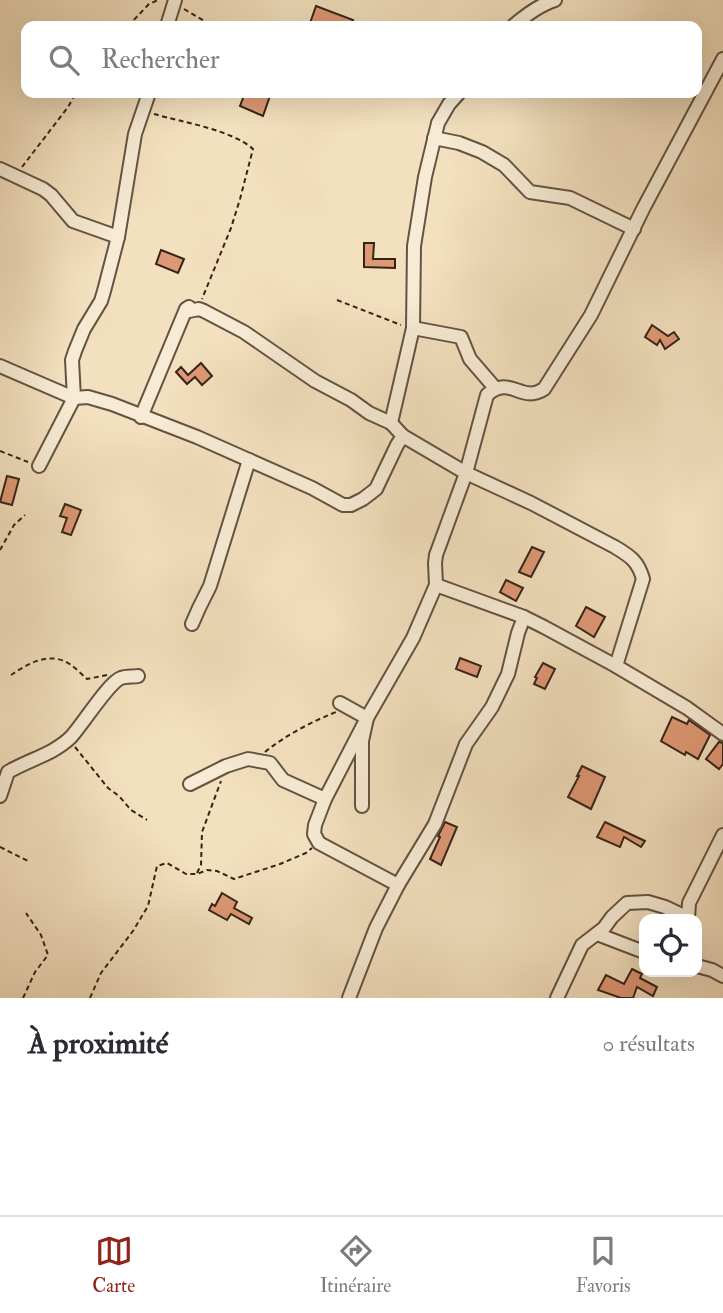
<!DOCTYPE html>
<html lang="fr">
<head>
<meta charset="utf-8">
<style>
	body { margin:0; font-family:"IM FELL Double Pica",serif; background:#f7f7f7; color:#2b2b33 }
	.controls { position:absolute; right:21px; bottom:21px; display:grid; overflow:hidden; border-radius:14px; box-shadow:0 7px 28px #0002 }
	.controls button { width:63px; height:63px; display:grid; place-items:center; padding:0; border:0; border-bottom:2px solid #e1e1e2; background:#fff; color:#2b2b33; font:35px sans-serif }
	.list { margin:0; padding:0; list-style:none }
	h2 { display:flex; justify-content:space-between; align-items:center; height:91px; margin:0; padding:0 28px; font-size:30px }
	h2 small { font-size:23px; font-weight:400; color:#7c7c81 }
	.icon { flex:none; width:38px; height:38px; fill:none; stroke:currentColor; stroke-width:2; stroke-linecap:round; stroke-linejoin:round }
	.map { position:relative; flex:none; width:723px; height:998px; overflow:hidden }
	.search { position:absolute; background:#fff; box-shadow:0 7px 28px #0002; left:21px; right:21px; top:21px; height:77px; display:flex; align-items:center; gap:18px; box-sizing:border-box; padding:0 24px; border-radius:14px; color:#7c7c81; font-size:26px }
	.sheet { height:217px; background:#fff }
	nav { display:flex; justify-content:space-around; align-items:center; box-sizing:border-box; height:98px; border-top:2px solid #e1e1e2; background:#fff; font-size:19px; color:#7c7c81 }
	nav a { display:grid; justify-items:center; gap:4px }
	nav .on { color:#8f2418 }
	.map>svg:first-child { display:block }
</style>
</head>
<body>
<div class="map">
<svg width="723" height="998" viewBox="0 0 723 998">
	<rect width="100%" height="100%" fill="#f3e0be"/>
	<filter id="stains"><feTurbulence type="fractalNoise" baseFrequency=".00286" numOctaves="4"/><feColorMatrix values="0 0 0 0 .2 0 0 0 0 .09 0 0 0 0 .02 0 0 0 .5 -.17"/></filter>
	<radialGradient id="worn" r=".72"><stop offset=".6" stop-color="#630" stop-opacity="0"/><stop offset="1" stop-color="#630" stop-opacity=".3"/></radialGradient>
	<g fill="#df9875" stroke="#342418" stroke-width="2">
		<polygon points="316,6 353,20 350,26 309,26"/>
		<polygon points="245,93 271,93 263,116 240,106"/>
		<polygon points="364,243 374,243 373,259 395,259 395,268 364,267"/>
		<polygon points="161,250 184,259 178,273 156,264"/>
		<polygon points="652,325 668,336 674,332 679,339 665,349 660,340 657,345 645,337"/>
		<polygon points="201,363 212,376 202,385 195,377 187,384 176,372 181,367 188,375"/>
		<polygon points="7,476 19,479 12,505 0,502"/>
		<polygon points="65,504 81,510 71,535 62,532 67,518 60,516"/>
		<polygon points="532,547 544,552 531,577 519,572"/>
		<polygon points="506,580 523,588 516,601 500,592"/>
		<polygon points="586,607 605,617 594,637 576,626"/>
		<polygon points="460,658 481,666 477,677 456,669"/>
		<polygon points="543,663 555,669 545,689 534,684 537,678 535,677"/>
		<polygon points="672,717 687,724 689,720 710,735 698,759 686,752 685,755 661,741"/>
		<polygon points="719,742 723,743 723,764 719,769 706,759"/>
		<polygon points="582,766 605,777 591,809 568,797 579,776 577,776"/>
		<polygon points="445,822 457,827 441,865 430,859 440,837 438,836"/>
		<polygon points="605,822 645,841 641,847 624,837 620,847 597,837"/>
		<polygon points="222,893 237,902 234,908 252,918 249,924 231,914 227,920 209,910 212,904 215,906"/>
		<polygon points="632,969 642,974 640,978 657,987 653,996 637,987 633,998 621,998 598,990 606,975 624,984"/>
	</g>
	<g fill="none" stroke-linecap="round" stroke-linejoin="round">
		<g stroke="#645342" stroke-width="16">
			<g id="minor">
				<polyline points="167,26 175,0"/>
				<path d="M513,26C526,15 539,5 555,0"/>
				<polyline points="434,138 459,143 482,152 504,165 530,192 570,198 634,229"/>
				<polyline points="0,169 43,189 51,195 73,221 118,237"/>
				<polyline points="413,328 461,337 470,359 495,388"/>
				<polyline points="0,366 74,398 88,397 112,404 197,437 312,488 343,505 351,505 363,499 376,489 397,445 403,436 391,423 413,328 414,246 425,177 438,123 449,104 459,93"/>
				<polyline points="141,417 186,309 189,307 189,311 199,309 204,311 244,332 315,381 351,400 369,413 391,423"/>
				<path d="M403,436L466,473L531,503L615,547C630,556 638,561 643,579L616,666"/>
				<polyline points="39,466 74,398 72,360 75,351 84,329 101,301 104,291 118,237 135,134 149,93"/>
				<polyline points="436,585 524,617 544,627 616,666 687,708 723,734"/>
				<polyline points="192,624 199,608 210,586 249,460"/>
				<polyline points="340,703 367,718 362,741 362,806"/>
				<polyline points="190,784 226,766 248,759 270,763 283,780 325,799"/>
				<path d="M0,796L8,772C28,760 54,754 71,737C83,724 109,682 121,678C126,676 133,677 138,676"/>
				<path d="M398,885L319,843L314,834L315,825L325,799L367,718L413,638L436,585L435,563L436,555L466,473L487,395C510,374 521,404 544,389L591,315L643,209L723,59"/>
				<polyline points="688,919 689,903 723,835"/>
				<polyline points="597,934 644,952"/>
				<polyline points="697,966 712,970 723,976"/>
				<polyline points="349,998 376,928 398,885 435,824 466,744 492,707 508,674 518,633 524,617"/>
				<polyline points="557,998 582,945 604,928 612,917 627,903 648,902 665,907 688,918"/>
			</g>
		</g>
		<g stroke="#342418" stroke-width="2" stroke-dasharray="5 3.5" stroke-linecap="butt">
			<polyline points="184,9 213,26"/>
			<polyline points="128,26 149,4 158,0"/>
			<path d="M154,114C182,122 232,130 253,149L240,199L231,228L202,299"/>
			<polyline points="22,167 68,107 76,93"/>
			<polyline points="337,300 401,325"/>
			<polyline points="0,451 28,462"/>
			<polyline points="0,550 14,525 25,515"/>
			<path d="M11,675C26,665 45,653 64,661C72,664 80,673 87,679L107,675"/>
			<polyline points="75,747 108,788 119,796 131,810 147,820"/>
			<path d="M265,752C286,735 311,722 336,712"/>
			<polyline points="0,847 28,861"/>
			<polyline points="197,873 201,865 202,832 221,781"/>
			<polyline points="23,998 35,972 48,955 41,935 26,913"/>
			<polyline points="90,998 101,973 133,931 148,906 157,866 167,863 186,874 197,874 207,870 217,871 234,879 280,864 306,853 312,848"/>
		</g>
		<use href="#minor" stroke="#f7ebd5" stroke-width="12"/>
	</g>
	<rect width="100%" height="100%" filter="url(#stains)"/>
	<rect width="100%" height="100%" fill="url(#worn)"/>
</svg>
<div class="controls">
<button><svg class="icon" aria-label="locate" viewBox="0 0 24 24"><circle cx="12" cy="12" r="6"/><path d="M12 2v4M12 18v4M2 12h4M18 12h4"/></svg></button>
</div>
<div class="search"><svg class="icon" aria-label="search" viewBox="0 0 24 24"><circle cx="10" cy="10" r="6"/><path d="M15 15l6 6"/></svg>Rechercher</div>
</div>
<section class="sheet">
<h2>À proximité<small>0 résultats</small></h2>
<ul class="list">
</ul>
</section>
<nav>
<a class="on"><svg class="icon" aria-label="map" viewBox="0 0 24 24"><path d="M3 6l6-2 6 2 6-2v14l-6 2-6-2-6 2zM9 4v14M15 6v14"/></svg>Carte</a>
<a><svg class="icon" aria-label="directions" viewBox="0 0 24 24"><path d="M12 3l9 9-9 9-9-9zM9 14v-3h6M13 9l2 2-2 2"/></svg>Itinéraire</a>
<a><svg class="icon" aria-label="saved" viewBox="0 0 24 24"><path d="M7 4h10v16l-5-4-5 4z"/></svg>Favoris</a>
</nav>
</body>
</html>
